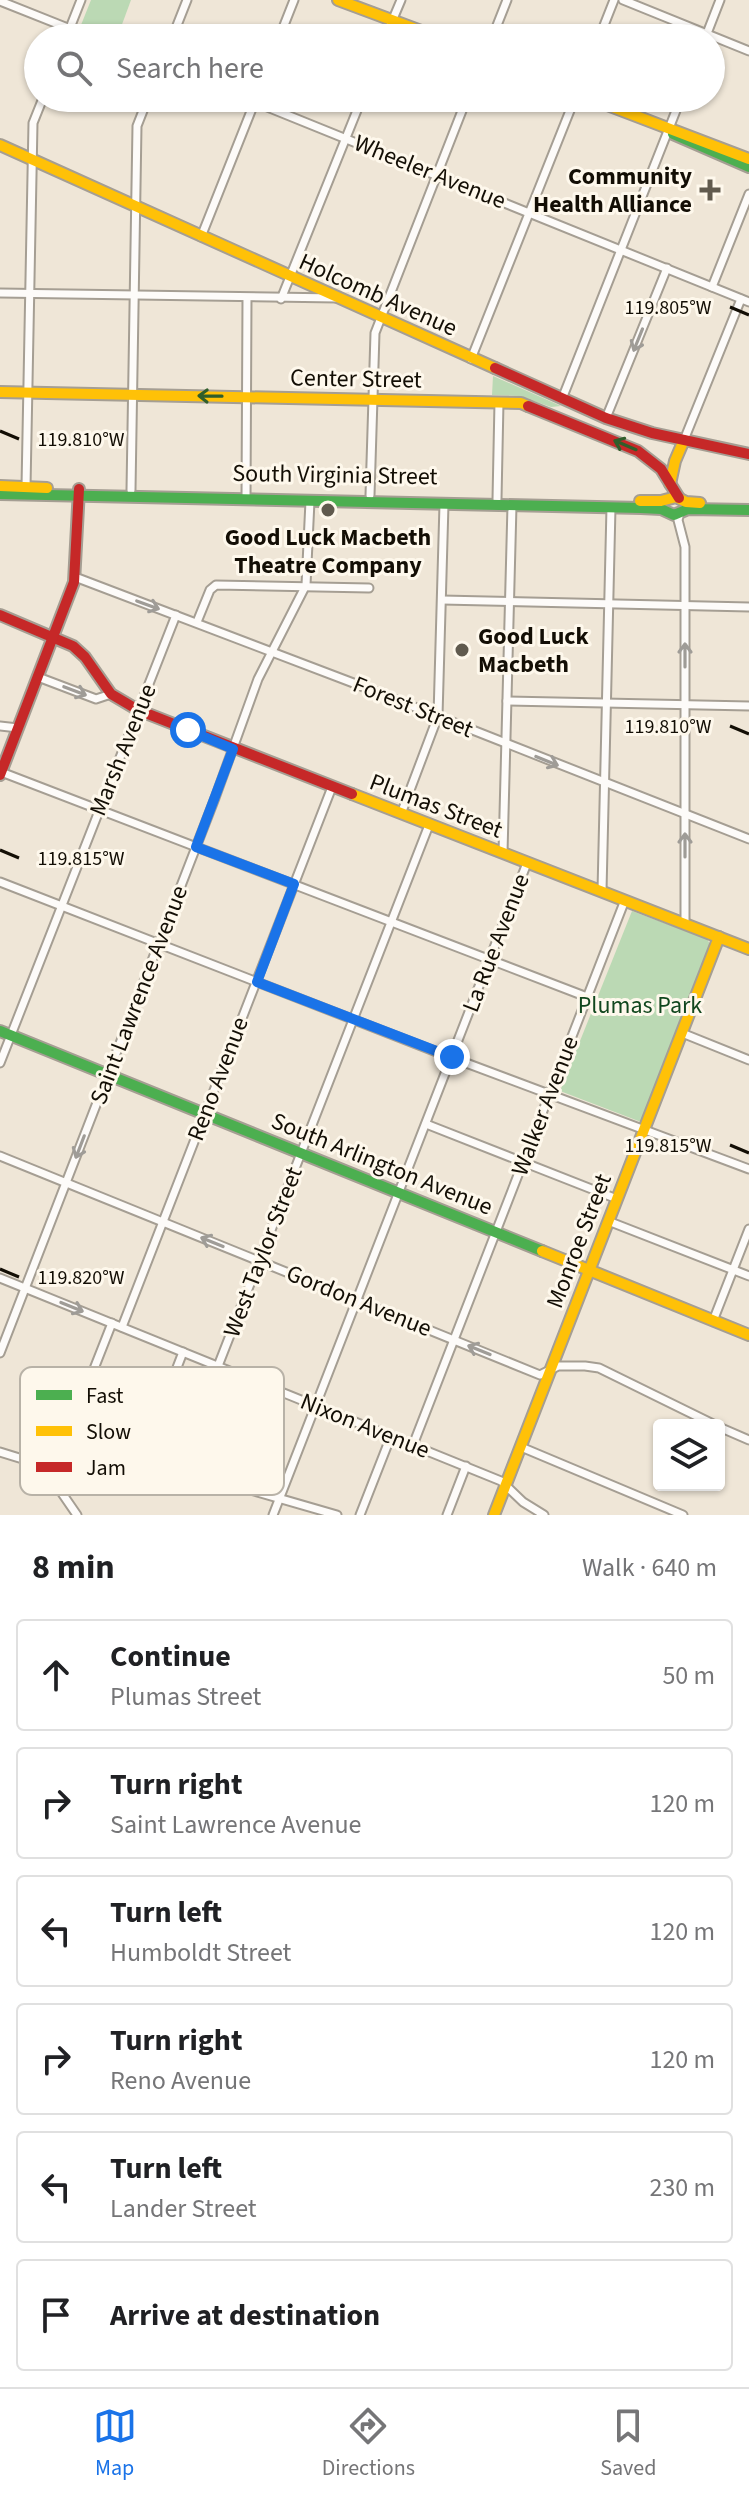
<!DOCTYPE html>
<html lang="en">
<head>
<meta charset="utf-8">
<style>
	body { margin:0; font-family:"Source Sans 3",sans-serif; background:#f2f2f2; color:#202124 }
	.controls { position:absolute; right:24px; bottom:24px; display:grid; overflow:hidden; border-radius:8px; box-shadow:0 2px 6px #0004 }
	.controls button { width:72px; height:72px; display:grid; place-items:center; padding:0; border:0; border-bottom:2px solid #e0e0e0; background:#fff; color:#202124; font:40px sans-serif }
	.stop { position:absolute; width:24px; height:24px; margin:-18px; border:6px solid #1a73e8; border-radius:50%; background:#fff }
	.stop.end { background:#1a73e8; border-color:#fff; box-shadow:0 2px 8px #0008 }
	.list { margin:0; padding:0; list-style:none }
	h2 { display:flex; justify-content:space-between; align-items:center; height:104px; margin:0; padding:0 32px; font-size:34px }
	h2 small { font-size:26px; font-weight:400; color:#757577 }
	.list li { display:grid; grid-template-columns:52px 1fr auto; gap:24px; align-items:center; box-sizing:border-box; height:112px; margin:0 16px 16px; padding:0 16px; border:2px solid #e0e0e0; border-radius:8px }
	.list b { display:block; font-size:30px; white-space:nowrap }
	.list p { margin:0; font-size:26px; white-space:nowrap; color:#757577 }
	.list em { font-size:26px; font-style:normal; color:#757577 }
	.icon { flex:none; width:44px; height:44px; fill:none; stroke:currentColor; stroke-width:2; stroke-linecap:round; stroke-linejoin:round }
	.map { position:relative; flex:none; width:749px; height:1515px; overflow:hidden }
	.search { position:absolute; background:#fff; box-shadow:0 2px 6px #0004; left:24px; right:24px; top:24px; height:88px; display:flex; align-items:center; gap:20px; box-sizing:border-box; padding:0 28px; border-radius:44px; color:#757577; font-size:30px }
	.sheet { height:872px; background:#fff }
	nav { display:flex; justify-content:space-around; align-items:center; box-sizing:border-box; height:112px; border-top:2px solid #e0e0e0; background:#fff; font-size:22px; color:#757577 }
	nav a { display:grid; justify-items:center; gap:4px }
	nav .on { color:#1a73e8 }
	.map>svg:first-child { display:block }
</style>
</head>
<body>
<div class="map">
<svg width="749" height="1515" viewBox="0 0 749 1515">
	<rect width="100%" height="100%" fill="#efe6d7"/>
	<g fill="#bbd9b4">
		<polygon points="91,0 131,0 117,38 81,25"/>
		<polygon points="493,376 561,406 551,407 519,396 492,395"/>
		<polygon points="632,911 707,939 710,944 641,1122 560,1091"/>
	</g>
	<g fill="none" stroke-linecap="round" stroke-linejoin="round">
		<g stroke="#a59e93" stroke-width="11">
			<g id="street">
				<polyline points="623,0 749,51"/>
				<polyline points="0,1 93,38"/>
				<polyline points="706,36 720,0"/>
				<polyline points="66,38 81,0"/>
				<polyline points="172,38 187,0"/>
				<polyline points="279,38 294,0"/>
				<polyline points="385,38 401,0"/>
				<polyline points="492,38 507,0"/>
				<polyline points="599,38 614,0"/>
				<polyline points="245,98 749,302"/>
				<polyline points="201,237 255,101"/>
				<polyline points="712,287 749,194"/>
				<polyline points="0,293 337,298"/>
				<polyline points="281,299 362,98"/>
				<polyline points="471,359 575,98"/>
				<polyline points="562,399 681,98"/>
				<polyline points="606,418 667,268"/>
				<polyline points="684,440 741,299"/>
				<polyline points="26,487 33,123 43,98"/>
				<polyline points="131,490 137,126 148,98"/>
				<polyline points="370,495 375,333 467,98"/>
				<polyline points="246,499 247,298"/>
				<polyline points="497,499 499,402"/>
				<polyline points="680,513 678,520 685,547 685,923"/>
				<polyline points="75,577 356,684 749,839"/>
				<polyline points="442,600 749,607"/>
				<polyline points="197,622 210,590 216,585 369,588"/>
				<polyline points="38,677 96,699 111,694"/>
				<polyline points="507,701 749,706"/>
				<polyline points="0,726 18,728"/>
				<polyline points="1,772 587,997"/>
				<polyline points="401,814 438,716 444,504"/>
				<polyline points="503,853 512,505"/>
				<polyline points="0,882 442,1054 749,1169"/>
				<polyline points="602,891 611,507"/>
				<polyline points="682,1033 749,1060"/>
				<polyline points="0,1063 176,615"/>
				<polyline points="426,1124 617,1199"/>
				<polyline points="0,1156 540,1375 558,1366 585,1366 599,1368 715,1425"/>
				<polyline points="608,1221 749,1276"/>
				<polyline points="0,1278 501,1481 523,1502 544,1515"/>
				<polyline points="713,1321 749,1229"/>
				<polyline points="122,1327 332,787"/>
				<polyline points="0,1353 215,798 258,679 306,585 310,501"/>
				<polyline points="218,1366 429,825"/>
				<polyline points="719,1427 749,1440"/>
				<polyline points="413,1445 625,900"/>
				<polyline points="521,1447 683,1515"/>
				<polyline points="0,1452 55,1469 209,1482 240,1487 337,1515"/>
				<polyline points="135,1476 183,1352"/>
				<polyline points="209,1482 249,1379"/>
				<polyline points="77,1515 55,1483 53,1473 112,1323"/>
				<polyline points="273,1515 527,863"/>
				<polyline points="360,1515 391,1436"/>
				<polyline points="447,1515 466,1466"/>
			</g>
		</g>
		<g stroke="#a59e93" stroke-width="14">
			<g id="fast">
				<polyline points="673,134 749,167"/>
				<polyline points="0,494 641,508 661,509 674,515 688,509 749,510"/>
				<polyline points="0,1031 542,1251"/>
			</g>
		</g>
		<g stroke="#a59e93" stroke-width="14">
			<g id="slow">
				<polyline points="338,0 440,38"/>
				<polyline points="589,98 749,159"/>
				<polyline points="0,145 495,368"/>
				<polyline points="0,392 521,403 528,406"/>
				<polyline points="670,484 675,461 684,440"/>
				<polyline points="0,486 47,488"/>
				<polyline points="640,501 661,501 676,497 686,502 700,503"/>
				<polyline points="352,794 749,949"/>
				<polyline points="542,1251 749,1335"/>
				<polyline points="494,1515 719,937"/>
			</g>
		</g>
		<g stroke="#a59e93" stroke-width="14">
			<g id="jam">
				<polyline points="495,368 606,418 652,433 749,454"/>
				<polyline points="528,406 638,451 661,469 679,498"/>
				<polyline points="0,615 73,646 85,657 111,694 138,710 352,794"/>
				<polyline points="0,775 74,582 79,489"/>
			</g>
		</g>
		<use href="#street" stroke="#fdfbf9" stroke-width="7"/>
		<use href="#fast" stroke="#4caf50" stroke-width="10"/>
		<use href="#slow" stroke="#ffc107" stroke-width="10"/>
		<use href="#jam" stroke="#c62828" stroke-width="10"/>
	</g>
	<defs><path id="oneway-shaft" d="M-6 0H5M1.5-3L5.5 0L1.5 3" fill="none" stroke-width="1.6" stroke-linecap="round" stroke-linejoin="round" transform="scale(2)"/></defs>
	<g stroke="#9f9c97">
		<use href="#oneway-shaft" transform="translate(638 340) rotate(112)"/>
		<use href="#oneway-shaft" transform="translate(148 605) rotate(20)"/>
		<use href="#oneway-shaft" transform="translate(685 655) rotate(-90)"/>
		<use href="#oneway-shaft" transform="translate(75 691) rotate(21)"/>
		<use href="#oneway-shaft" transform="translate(547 761) rotate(22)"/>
		<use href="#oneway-shaft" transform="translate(685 845) rotate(-90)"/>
		<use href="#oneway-shaft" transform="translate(80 1147) rotate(111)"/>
		<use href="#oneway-shaft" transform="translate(212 1242) rotate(-158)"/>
		<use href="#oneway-shaft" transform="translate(72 1307) rotate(22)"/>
		<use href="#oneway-shaft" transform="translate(479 1350) rotate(-158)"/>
	</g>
	<g stroke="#305e2a">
		<use href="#oneway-shaft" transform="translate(210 396) rotate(-179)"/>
		<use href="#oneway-shaft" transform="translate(625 445) rotate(-157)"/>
	</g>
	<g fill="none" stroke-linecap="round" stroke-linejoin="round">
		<polyline stroke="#1a73e8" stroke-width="10" points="188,730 233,749 196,847 294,884 257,982 452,1057"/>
	</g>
	<path fill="none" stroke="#130e05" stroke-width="3" d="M730,307L749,315M0,431L19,439M730,726L749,734M0,850L19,858M730,1145L749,1153M0,1269L19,1277"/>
	<g fill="#605a4e" stroke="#fef8ec" stroke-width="3">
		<path d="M706 178h8v8h8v8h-8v8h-8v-8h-8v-8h8z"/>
		<circle cx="328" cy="510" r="8"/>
		<circle cx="462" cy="650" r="8"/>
	</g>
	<g text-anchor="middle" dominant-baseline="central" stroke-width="6" stroke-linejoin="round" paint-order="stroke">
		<g font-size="24" fill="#130e05" stroke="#fef8ec">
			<text transform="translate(430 172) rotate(22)">Wheeler Avenue</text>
			<text transform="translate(378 295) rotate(24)">Holcomb Avenue</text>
			<text transform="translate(356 379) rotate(1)">Center Street</text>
			<text transform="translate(335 475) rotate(1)">South Virginia Street</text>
			<text transform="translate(413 707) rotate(22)">Forest Street</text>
			<text transform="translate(123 750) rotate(-68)">Marsh Avenue</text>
			<text transform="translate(436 806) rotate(21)">Plumas Street</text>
			<text transform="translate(496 943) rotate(-69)">La Rue Avenue</text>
			<text transform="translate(139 995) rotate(-69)">Saint Lawrence Avenue</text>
			<text transform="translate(218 1079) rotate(-69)">Reno Avenue</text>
			<text transform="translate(545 1106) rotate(-69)">Walker Avenue</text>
			<text transform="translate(382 1164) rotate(22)">South Arlington Avenue</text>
			<text transform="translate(579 1241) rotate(-69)">Monroe Street</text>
			<text transform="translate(263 1252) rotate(-69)">West Taylor Street</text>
			<text transform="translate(359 1301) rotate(22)">Gordon Avenue</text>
			<text transform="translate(365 1426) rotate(22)">Nixon Avenue</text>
		</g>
		<g font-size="24" font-weight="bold" fill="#130e05" stroke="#fef8ec" text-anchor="end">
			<text x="692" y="176">Community<tspan x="692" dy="28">Health Alliance</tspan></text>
			<text x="328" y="537" text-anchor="middle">Good Luck Macbeth<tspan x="328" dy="28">Theatre Company</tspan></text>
			<text x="478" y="636" text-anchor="start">Good Luck<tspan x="478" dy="28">Macbeth</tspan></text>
		</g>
		<g font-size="24" fill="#11471e" stroke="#fef8ec">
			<text x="640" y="1005">Plumas Park</text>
		</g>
	</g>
	<rect x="20" y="1367" width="264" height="128" rx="12" fill="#fef8ec" stroke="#b8b2a7" stroke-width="2"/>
	<rect x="36" y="1390" width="36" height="10" fill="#4caf50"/>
	<rect x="36" y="1426" width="36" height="10" fill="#ffc107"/>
	<rect x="36" y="1462" width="36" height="10" fill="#c62828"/>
	<g font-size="22" fill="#130e05">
		<text x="86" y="1403">Fast</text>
		<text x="86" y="1439">Slow</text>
		<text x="86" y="1475">Jam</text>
	</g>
	<g font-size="20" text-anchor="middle" fill="#130e05" stroke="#fef8ec" stroke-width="6" stroke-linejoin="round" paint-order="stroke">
		<text x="668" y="314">119.805°W</text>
		<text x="81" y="446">119.810°W</text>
		<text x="668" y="733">119.810°W</text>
		<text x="81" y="865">119.815°W</text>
		<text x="668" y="1152">119.815°W</text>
		<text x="81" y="1284">119.820°W</text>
	</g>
</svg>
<div class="controls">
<button><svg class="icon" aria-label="layers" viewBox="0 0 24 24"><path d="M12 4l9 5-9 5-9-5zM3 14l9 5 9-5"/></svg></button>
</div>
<div class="stop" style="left:188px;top:730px"></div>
<div class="stop end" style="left:452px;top:1057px"></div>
<div class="search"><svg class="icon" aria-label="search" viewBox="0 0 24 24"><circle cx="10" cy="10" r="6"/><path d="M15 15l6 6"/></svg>Search here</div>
</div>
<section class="sheet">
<h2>8 min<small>Walk · 640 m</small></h2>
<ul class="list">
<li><svg class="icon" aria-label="ahead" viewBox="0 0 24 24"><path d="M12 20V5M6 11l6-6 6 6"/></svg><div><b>Continue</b><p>Plumas Street</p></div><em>50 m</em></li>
<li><svg class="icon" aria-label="right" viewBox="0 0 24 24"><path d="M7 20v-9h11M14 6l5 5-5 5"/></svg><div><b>Turn right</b><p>Saint Lawrence Avenue</p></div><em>120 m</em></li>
<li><svg class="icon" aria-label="left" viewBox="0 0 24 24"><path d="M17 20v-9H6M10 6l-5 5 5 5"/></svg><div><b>Turn left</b><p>Humboldt Street</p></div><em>120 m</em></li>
<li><svg class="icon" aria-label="right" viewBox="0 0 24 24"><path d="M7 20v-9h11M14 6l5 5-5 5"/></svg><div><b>Turn right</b><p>Reno Avenue</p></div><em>120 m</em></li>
<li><svg class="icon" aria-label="left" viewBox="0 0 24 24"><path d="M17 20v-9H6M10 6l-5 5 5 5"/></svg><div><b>Turn left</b><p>Lander Street</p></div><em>230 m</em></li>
<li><svg class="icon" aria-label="arrive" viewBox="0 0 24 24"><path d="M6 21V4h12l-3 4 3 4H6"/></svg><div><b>Arrive at destination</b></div></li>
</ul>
</section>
<nav>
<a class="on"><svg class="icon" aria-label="map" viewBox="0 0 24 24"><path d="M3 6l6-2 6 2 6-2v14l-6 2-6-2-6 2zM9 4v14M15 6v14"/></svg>Map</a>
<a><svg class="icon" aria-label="directions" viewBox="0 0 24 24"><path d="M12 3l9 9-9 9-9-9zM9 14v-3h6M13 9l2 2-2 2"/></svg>Directions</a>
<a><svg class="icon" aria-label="saved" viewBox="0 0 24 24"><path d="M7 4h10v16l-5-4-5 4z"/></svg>Saved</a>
</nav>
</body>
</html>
